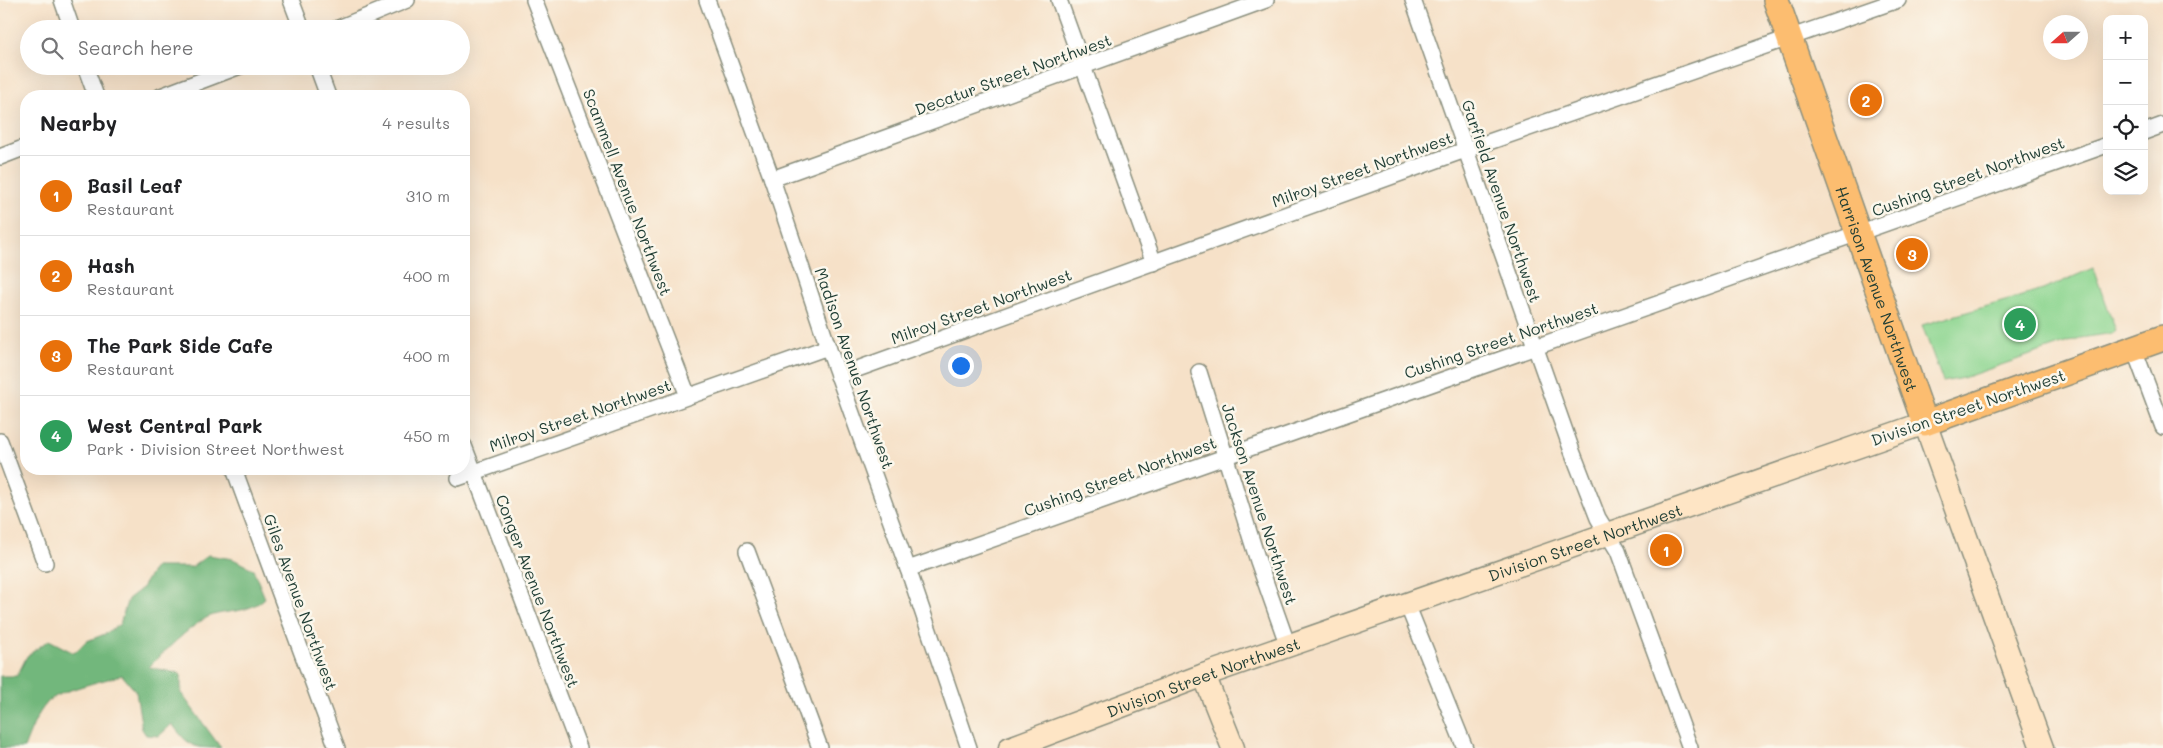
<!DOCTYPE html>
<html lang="en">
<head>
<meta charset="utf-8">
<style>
	body { margin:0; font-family:Mali,sans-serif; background:#f6f6f6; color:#202124 }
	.controls { position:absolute; right:15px; top:15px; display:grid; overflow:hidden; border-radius:10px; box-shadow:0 5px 20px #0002 }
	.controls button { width:45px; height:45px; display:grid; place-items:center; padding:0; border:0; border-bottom:1px solid #e0e0e0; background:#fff; color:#202124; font:25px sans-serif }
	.compass { position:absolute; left:2043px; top:15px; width:45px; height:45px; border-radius:50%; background:#fff; box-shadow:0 5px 20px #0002; rotate:249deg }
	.you { position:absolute; left:960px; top:365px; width:18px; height:18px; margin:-12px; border:4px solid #fff; border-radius:50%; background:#1a73e8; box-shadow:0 0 0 8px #1a73e833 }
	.badge { display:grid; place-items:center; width:32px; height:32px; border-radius:50%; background:#1f6fb2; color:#fff; font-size:16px; font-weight:700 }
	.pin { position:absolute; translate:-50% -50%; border:2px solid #fff; box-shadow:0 1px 5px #0006 }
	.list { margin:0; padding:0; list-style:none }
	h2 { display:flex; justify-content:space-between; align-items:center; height:65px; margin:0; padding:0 20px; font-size:21px }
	h2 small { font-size:16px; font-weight:400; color:#757577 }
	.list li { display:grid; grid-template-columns:32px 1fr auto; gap:15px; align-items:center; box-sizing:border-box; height:80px; padding:0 20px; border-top:1px solid #e0e0e0 }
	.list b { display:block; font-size:19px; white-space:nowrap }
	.list p { margin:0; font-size:16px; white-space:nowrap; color:#757577 }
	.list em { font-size:16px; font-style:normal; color:#757577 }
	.icon { flex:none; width:28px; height:28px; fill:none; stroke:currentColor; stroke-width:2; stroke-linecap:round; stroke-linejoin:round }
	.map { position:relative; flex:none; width:2163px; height:748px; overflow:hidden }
	.search { position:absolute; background:#fff; box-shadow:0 5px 20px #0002; left:20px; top:20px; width:450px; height:55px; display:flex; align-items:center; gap:12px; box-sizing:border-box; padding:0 18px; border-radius:28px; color:#757577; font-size:19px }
	.panel { position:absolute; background:#fff; box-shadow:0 5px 20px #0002; left:20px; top:90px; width:450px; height:385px; border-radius:20px }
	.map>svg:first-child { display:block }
</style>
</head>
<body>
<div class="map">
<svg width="2163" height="748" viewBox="0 0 2163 748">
	<rect width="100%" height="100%" fill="#fbf7ec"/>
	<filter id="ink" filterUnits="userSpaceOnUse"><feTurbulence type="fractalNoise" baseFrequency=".02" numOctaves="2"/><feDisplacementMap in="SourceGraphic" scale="10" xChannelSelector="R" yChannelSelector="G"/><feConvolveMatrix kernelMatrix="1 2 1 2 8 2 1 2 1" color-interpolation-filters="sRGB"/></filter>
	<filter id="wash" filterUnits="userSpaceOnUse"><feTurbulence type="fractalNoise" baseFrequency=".0096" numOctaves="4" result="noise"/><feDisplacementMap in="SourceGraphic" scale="20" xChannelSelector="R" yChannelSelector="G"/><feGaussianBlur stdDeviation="1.12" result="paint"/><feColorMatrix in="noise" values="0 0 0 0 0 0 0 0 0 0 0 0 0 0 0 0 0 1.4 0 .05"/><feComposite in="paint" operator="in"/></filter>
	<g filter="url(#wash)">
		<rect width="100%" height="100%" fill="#f6e1c8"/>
		<polygon fill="#8ed691" stroke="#568a62" points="2093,268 2116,331 2114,333 2080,338 1963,378 1943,382 1922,325 2043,290"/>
		<path fill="#72b77b" stroke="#487a58" d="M208,555L233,559L253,569L265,598C245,616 227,608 206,618C189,627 163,653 149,667L181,674V693L221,748C191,748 190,747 172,724L159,736L146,735L142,729L136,692L122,675C104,681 58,690 47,703C36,715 30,733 24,748H0V676H17L27,656L49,640L74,653L87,641L105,634L120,624L128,599L141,589L155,567H192Z"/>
	</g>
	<g filter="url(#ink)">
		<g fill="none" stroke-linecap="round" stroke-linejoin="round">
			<g stroke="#8a8f7e" stroke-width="18">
				<g id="street">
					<polyline points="62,0 72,29"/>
					<polyline points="291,0 302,29"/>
					<polyline points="534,0 688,396"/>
					<polyline points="707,0 772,179 828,347 908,569 969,748"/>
					<polyline points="1059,0 1154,263"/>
					<polyline points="1413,0 1572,451 1598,518 1618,551 1690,748"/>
					<polyline points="336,29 407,0"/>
					<polyline points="85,66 96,96"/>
					<polyline points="317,66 328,96"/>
					<polyline points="161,96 240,66"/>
					<polyline points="2144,132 2163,125"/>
					<polyline points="0,157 26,147"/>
					<polyline points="772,179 1266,0"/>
					<polyline points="2134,349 2163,427"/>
					<polyline points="1199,372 1258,561 1288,646"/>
					<polyline points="838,376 1454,154 1898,0"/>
					<polyline points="0,441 45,563"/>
					<polyline points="464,446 579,748"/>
					<polyline points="234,469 337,748"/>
					<polyline points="458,478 828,347"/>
					<polyline points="747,551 820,748"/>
					<polyline points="908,569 2107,145"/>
					<polyline points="1407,604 1465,748"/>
				</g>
			</g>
			<g stroke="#8a8f7e" stroke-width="25">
				<g id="secondary">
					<polyline points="1204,675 1233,748"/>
					<path id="s1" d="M1010,748L1204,675L1925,423L2042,748"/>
				</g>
			</g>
			<g stroke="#8a8f7e" stroke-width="28">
				<g id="primary">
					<path id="s2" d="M1776,0L1925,423L2163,338"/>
				</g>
			</g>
			<use href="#street" stroke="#fff" stroke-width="15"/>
			<use href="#secondary" stroke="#fee5c5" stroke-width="22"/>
			<use href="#primary" stroke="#fcbd6f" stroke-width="25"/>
		</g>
	</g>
	<g text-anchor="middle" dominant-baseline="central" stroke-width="5" stroke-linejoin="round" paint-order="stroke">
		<g font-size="16" fill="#1f3d34" stroke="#fbf7ec">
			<text transform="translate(1013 74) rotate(-20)">Decatur Street Northwest</text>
			<text transform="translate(1362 169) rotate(-20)">Milroy Street Northwest</text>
			<text transform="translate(1968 176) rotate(-20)">Cushing Street Northwest</text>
			<text transform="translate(628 192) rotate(69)">Scammell Avenue Northwest</text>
			<text transform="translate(1502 201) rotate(71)">Garfield Avenue Northwest</text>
			<text stroke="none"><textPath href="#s2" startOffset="306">Harrison Avenue Northwest</textPath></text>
			<text transform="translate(981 306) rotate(-20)">Milroy Street Northwest</text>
			<text transform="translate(1501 340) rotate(-19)">Cushing Street Northwest</text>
			<text transform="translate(855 368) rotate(71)">Madison Avenue Northwest</text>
			<text transform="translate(1968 407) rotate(-19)">Division Street Northwest</text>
			<text transform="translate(580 415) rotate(-19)">Milroy Street Northwest</text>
			<text transform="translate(1120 476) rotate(-20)">Cushing Street Northwest</text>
			<text transform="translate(1260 504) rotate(72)">Jackson Avenue Northwest</text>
			<text stroke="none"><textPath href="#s1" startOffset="611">Division Street Northwest</textPath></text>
			<text transform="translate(538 591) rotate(69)">Conger Avenue Northwest</text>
			<text transform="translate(301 602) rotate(70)">Giles Avenue Northwest</text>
			<text stroke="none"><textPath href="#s1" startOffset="206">Division Street Northwest</textPath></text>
		</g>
	</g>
</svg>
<div class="controls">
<button>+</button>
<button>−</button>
<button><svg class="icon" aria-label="locate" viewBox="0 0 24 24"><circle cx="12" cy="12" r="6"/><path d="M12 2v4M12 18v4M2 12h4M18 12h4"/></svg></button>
<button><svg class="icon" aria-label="layers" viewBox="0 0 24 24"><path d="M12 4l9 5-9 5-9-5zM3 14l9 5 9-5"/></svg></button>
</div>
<svg class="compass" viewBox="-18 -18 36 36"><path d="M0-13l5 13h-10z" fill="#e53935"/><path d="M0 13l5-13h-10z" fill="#757577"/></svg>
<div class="you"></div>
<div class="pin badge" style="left:1666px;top:550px;background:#e8710a">1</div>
<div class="pin badge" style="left:1866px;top:100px;background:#e8710a">2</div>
<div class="pin badge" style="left:1912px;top:254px;background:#e8710a">3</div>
<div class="pin badge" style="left:2020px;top:324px;background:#2e9e5b">4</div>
<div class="search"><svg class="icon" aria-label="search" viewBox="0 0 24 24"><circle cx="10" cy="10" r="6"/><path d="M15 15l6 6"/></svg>Search here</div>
<section class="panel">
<h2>Nearby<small>4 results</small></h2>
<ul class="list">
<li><span class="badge" style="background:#e8710a">1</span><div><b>Basil Leaf</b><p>Restaurant</p></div><em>310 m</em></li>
<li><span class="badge" style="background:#e8710a">2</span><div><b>Hash</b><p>Restaurant</p></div><em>400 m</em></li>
<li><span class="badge" style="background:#e8710a">3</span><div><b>The Park Side Cafe</b><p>Restaurant</p></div><em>400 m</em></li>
<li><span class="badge" style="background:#2e9e5b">4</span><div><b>West Central Park</b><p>Park · Division Street Northwest</p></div><em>450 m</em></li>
</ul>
</section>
</div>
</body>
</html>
